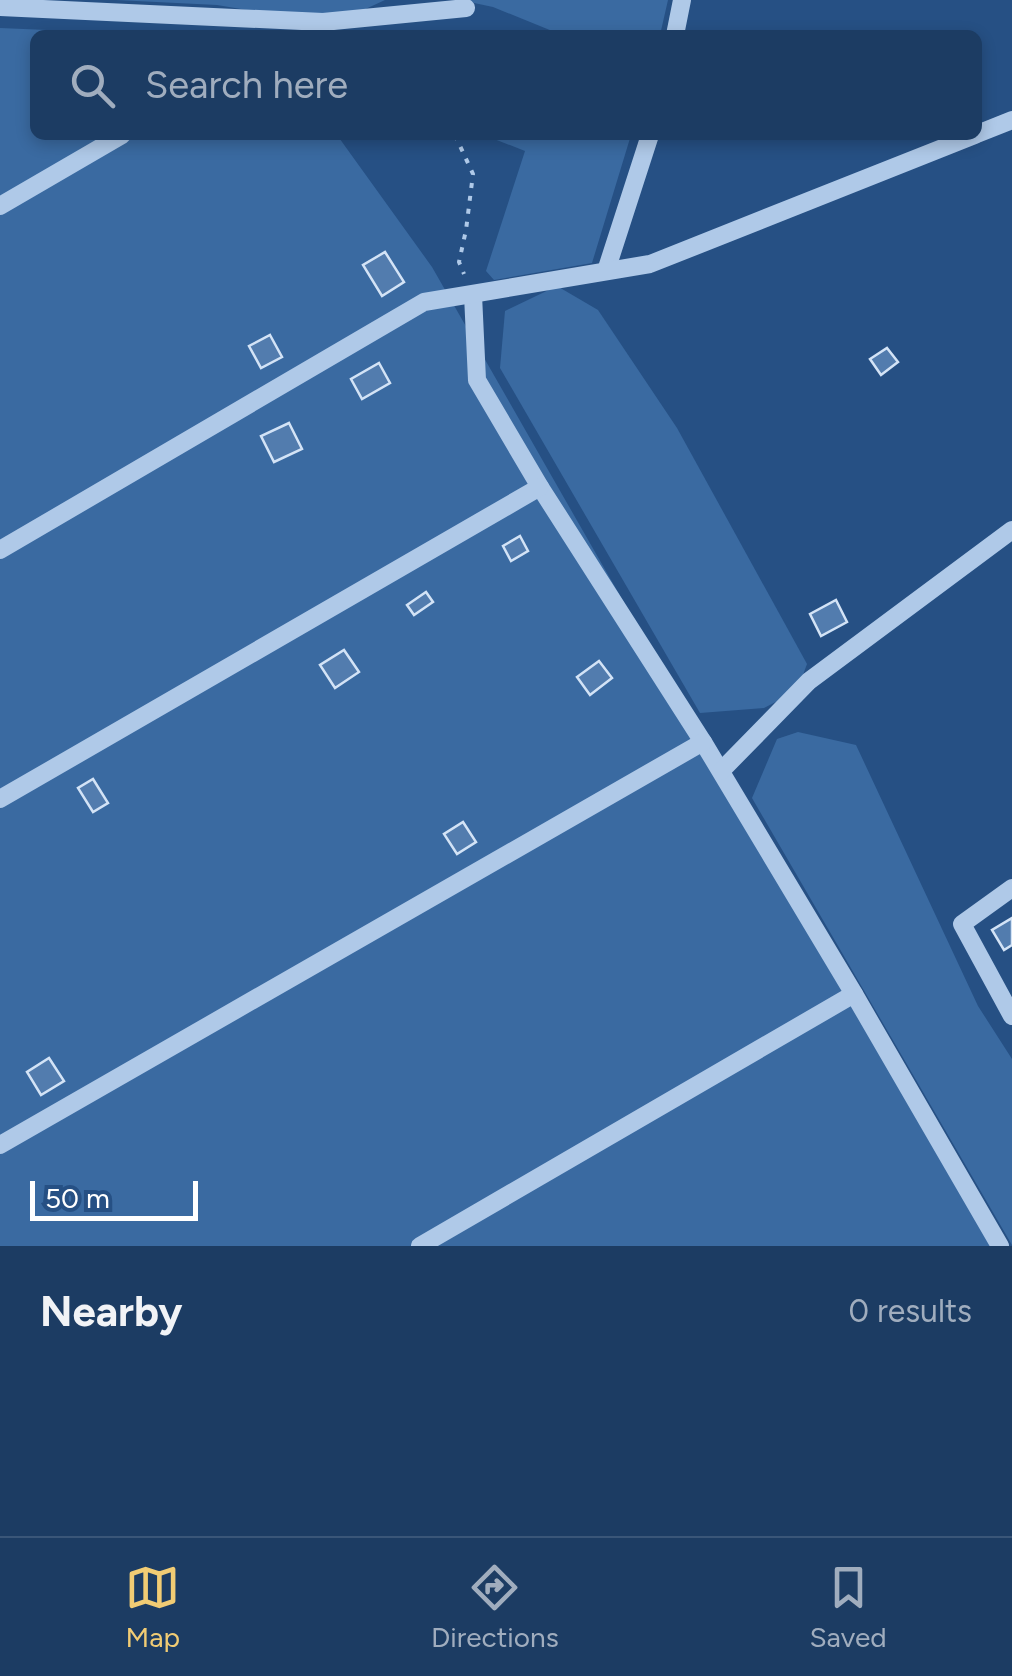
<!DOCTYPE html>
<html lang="en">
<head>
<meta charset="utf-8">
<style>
	body { margin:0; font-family:Figtree,sans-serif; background:#254369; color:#f1f3f6 }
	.scale { position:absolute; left:30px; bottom:25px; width:168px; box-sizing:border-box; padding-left:10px; border:5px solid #fff; border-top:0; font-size:28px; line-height:35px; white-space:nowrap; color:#fff; -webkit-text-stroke:8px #265084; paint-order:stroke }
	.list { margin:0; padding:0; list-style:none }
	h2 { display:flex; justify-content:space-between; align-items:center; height:130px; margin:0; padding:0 40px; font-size:42px }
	h2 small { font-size:32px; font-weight:400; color:#a0adbe }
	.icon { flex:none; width:55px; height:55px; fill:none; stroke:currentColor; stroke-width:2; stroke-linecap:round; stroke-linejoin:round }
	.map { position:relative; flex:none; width:1012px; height:1246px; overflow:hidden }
	.search { position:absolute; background:#1c3c63; box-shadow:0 5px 15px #0003; left:30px; right:30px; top:30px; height:110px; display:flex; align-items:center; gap:25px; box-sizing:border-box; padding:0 35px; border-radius:15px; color:#a0adbe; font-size:38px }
	.sheet { height:290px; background:#1c3c63 }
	nav { display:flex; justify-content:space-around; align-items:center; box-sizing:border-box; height:140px; border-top:2px solid #3a5678; background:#1c3c63; font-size:28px; color:#a0adbe }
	nav a { display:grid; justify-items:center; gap:5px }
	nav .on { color:#f1cc74 }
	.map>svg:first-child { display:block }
</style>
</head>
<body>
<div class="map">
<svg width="1012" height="1246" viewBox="0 0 1012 1246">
	<rect width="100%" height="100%" fill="#265084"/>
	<g fill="#3a6aa1">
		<polygon points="116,0 385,0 333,24 217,5"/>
		<polygon points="460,0 668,0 660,35 562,35 493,7"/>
		<polygon points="0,28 166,35 35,35 35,135 337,135 432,267 992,1246 0,1246"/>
		<polygon points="484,135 631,135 592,263 494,280 486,271 525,151"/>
		<polygon points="557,286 598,310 677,428 807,664 797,691 764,708 700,713 500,368 505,311"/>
		<polygon points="798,732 856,745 978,1006 1012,1059 1012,1245 752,798 777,739"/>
	</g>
	<g fill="#527cae" stroke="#d3e3f6" stroke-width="2.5">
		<polygon points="385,252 404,282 382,296 363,265"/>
		<polygon points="270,335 282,357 261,368 249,346"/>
		<polygon points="887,348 898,362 881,375 870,359"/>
		<polygon points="379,363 390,383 362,399 351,379"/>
		<polygon points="289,423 302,449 274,462 261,436"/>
		<polygon points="520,536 528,551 511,561 503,546"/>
		<polygon points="426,592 433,602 414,615 407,605"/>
		<polygon points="836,600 847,622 821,636 810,614"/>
		<polygon points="344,650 359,672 335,688 320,665"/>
		<polygon points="599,661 612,678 590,695 577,677"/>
		<polygon points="93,779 108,803 93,812 78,788"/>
		<polygon points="463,822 476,842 457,854 444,834"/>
		<polygon points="1012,918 1012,945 1004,950 992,930"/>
		<polygon points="49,1058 64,1081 41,1095 27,1072"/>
	</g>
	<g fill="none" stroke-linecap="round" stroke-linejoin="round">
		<polyline stroke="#afc9e8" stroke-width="4" stroke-dasharray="5 8" stroke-linecap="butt" points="455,135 473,174 466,230 459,262 464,274"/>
		<g stroke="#afc9e8" stroke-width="18">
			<polyline points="0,7 323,22 466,8"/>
			<polyline points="675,35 682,0"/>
			<polyline points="977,134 1012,120"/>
			<polyline points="0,206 122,135"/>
			<polyline points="606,271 650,135"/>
			<polyline points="473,295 477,380 540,487 703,742 854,994 1000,1246"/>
			<polyline points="0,550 424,302 650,264 975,135"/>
			<polyline points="721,771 809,681 1012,530"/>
			<polyline points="0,799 540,487"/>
			<polyline points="1012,888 962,924 1012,1016"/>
			<polyline points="0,1145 703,742"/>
			<polyline points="420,1246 854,994"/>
		</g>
	</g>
</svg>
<div class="scale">50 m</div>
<div class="search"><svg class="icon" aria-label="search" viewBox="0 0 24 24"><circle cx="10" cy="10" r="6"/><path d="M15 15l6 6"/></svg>Search here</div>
</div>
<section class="sheet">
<h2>Nearby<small>0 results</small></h2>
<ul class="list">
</ul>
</section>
<nav>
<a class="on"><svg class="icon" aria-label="map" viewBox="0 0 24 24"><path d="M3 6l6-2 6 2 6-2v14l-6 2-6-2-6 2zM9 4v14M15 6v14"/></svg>Map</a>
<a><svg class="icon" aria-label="directions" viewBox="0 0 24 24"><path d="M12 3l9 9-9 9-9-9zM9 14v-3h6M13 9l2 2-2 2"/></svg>Directions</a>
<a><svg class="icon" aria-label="saved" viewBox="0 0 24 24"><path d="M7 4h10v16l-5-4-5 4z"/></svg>Saved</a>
</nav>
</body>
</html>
